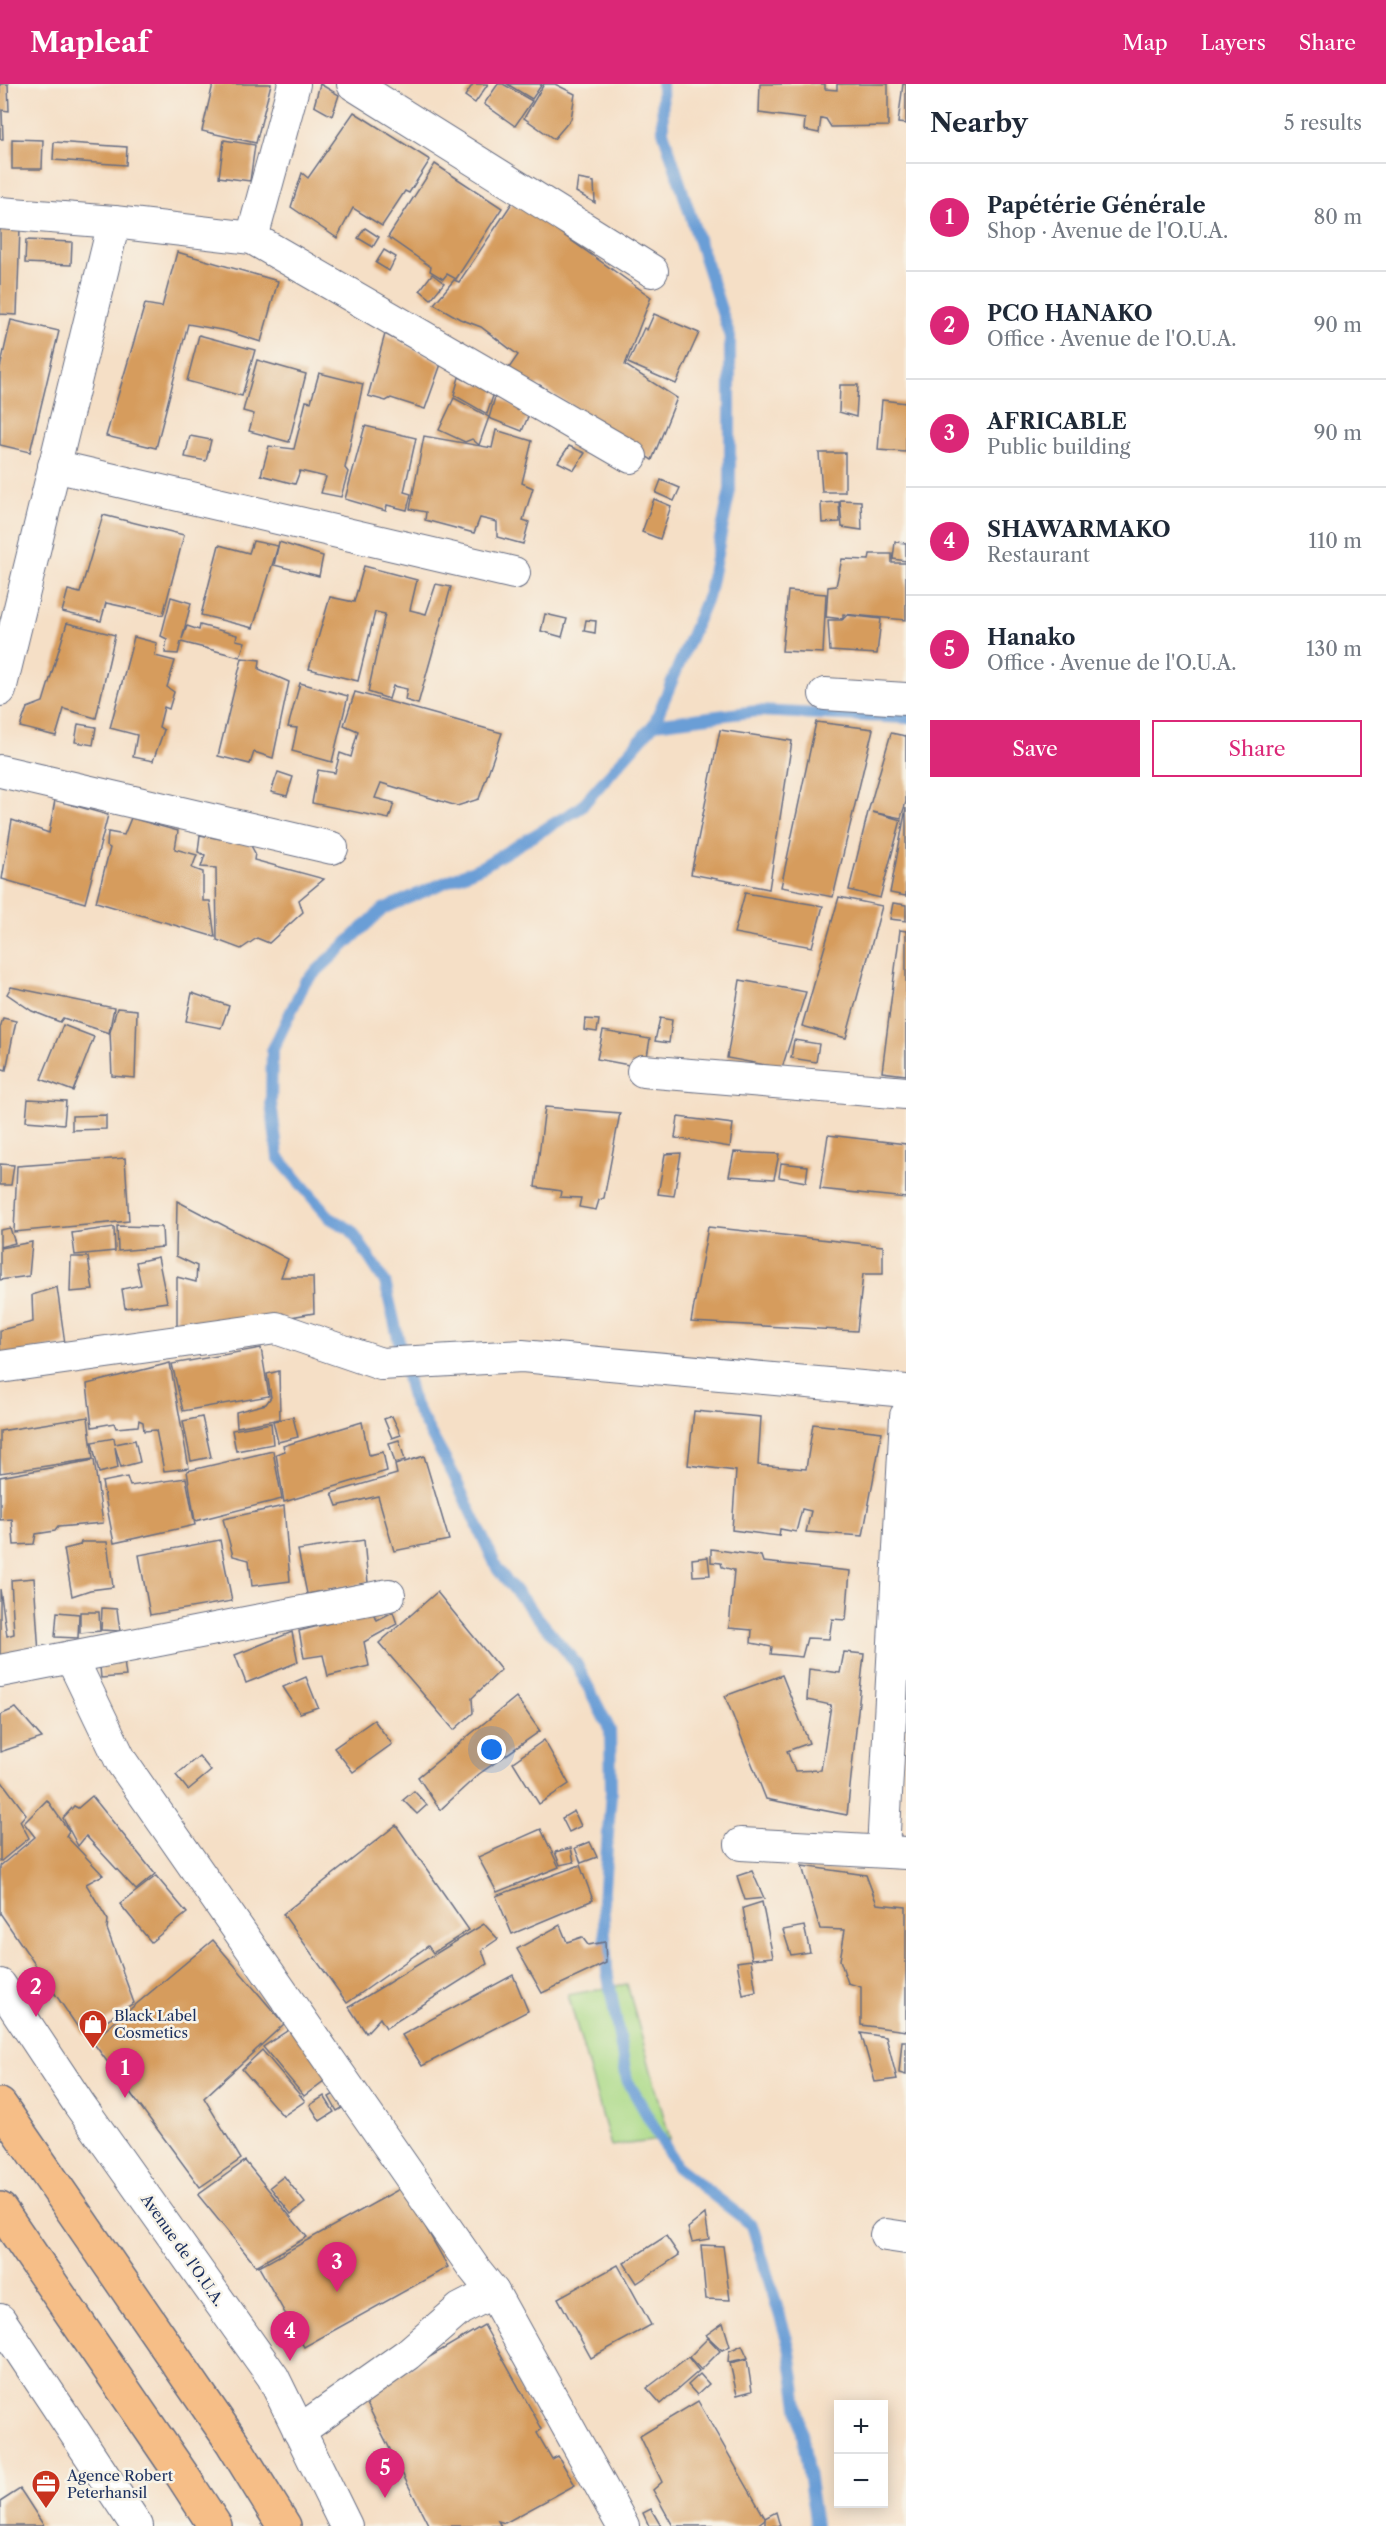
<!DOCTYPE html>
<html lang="en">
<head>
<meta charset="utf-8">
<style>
	body { margin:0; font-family:"Libre Caslon Text",serif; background:#f6f6f7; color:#1f2937 }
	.controls { position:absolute; right:18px; bottom:18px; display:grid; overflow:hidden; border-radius:0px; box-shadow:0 3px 15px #0003 }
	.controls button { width:54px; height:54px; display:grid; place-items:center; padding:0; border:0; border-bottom:2px solid #e0e1e3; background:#fff; color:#1f2937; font:30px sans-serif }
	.you { position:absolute; left:492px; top:1666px; width:21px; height:21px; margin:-15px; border:4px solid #fff; border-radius:50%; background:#1a73e8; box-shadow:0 0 0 9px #1a73e833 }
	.badge { display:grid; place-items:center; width:39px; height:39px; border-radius:50%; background:#db2777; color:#fff; font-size:20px; font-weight:700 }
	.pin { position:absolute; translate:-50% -50px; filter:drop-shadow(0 2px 3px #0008) }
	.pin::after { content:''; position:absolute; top:32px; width:21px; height:18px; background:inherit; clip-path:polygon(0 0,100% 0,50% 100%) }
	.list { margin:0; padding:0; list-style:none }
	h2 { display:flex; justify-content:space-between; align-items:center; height:78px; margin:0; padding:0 24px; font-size:26px }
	h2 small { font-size:20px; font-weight:400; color:#747a83 }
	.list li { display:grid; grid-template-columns:39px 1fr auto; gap:18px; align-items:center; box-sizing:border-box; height:108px; padding:0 24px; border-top:2px solid #e0e1e3 }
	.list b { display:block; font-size:22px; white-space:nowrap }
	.list p { margin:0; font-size:20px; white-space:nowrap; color:#747a83 }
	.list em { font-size:20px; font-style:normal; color:#747a83 }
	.actions { display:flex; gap:12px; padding:18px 24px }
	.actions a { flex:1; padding:14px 0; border:2px solid #db2777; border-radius:0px; text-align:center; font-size:21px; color:#db2777 }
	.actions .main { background:#db2777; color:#fff }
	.map { position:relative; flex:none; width:906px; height:2442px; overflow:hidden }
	header { display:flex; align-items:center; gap:36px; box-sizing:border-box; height:84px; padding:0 30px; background:#db2777; color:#fff }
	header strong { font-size:28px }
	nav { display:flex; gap:33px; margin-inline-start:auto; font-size:21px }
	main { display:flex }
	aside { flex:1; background:#fff }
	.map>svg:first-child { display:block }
</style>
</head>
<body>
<header>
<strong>Mapleaf</strong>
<nav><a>Map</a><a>Layers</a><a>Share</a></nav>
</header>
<main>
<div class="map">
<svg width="906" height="2442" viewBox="0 0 906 2442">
	<rect width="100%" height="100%" fill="#f7f3e8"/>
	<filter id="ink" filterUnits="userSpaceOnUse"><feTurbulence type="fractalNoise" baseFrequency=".0167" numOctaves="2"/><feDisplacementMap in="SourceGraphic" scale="12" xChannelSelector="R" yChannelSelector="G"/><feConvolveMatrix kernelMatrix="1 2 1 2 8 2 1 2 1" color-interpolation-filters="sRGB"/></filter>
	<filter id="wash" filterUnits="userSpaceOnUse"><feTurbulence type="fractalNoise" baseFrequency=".008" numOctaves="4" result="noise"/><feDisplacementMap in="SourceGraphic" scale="24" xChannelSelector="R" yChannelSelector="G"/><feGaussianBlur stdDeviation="1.35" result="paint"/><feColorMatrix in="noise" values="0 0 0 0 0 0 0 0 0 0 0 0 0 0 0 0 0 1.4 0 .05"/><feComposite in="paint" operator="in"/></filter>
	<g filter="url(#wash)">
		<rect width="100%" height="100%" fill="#f5dfc6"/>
		<polygon fill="#abda87" stroke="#638472" stroke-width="1.5" points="627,1900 670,2055 611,2062 568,1911"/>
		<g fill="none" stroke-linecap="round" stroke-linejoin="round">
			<g stroke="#6a9ed6" stroke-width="12">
				<polyline points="662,0 663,47 730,253 730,406 709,509 654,640 580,724 483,782 383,825 305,898 272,967 271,1019 278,1073 330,1134 351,1146 385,1198 413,1318 453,1390 498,1486 576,1579 610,1646 611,1708 603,1817 607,1887 627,1996 677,2083 752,2141 789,2262 816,2442"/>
				<polyline points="654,640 757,627 906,634"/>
			</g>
		</g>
		<g id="blocks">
			<g fill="#d69c5d">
				<polygon points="0,0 8,0 9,27 2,26 3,55 0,55"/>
				<polygon points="213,0 271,0 256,59 202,47"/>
				<polygon points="320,0 339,11 332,32 314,22"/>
				<polygon points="473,0 488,0 475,19 465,12"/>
				<polygon points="498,0 503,0 532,17 515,42 484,20"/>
				<polygon points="507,0 542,0 532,15"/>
				<polygon points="544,0 555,0 575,10 571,35 554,55 524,34"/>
				<polygon points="760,0 825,0 825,5 837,6 837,0 888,0 888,42 831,43 826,35 821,34 819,49 804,46 805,35 759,29"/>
				<polygon points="903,0 906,0 906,40 898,39"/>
				<polygon points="354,28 430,76 409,109 405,107 382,142 353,124 337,154 291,123 302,89 308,94"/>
				<polygon points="12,55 43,56 42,85 12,85"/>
				<polygon points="224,56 255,61 250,97 219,93"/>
				<polygon points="54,58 127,63 126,81 53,76"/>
				<polygon points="435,80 502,124 456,195 447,190 443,195 430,187 431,183 388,153"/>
				<polygon points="578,95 594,98 595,119 576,108"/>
				<polygon points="514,116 651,213 625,281 677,314 652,376 540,301 535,302 509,284 518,271 481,243 460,235 434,220 454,196 459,198"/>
				<polygon points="0,143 20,143 17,231 0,230"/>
				<polygon points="365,144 379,153 373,163 358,154"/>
				<polygon points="26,156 72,158 71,181 25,179"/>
				<polygon points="384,166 396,173 389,187 376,179"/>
				<polygon points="177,168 278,197 261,258 227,247 188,240 156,364 106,352 145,220 162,223"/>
				<polygon points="432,190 444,199 431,215 420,206"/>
				<polygon points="654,230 699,249 676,300 628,279 644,244 647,246"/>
				<polygon points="11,236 59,247 30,368 0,361 0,284"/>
				<polygon points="385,250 441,280 425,325 391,314 386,317 368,312"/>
				<polygon points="199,251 255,266 242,312 187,297"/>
				<polygon points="257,276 306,290 289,358 249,347 254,330 243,327"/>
				<polygon points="319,289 363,300 345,384 348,388 341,413 321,409 326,393 300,387 295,400 261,391 269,362 294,365 306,317 311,318"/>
				<polygon points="459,293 475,301 497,300 487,330 454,311"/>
				<polygon points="840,301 858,301 856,333 839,328"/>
				<polygon points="495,313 530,328 522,347 489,334"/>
				<polygon points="454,314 489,333 479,361 472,355 465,358 439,346"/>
				<polygon points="882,316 906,319 906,368 878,366"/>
				<polygon points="365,342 416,354 404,408 411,410 407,426 387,421 386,427 345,415"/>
				<polygon points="496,346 532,357 522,399 533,404 523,436 529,438 523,460 497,453 497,438 480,434 474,449 425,436 426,428 410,425 424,352 492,364"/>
				<polygon points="190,352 211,356 206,377 185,373"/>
				<polygon points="569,362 585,369 574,386 558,378"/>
				<polygon points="819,369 845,369 845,408 822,408"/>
				<polygon points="661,396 680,404 674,417 656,409"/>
				<polygon points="654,415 671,422 660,455 642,448"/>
				<polygon points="840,416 861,417 862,446 842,443"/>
				<polygon points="839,418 840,438 822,439 821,419"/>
				<polygon points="103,431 184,451 163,531 106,519 101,537 62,528 68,506 80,509"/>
				<polygon points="253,457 278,462 253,544 201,531 219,461 249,469"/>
				<polygon points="279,458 323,472 319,492 274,481"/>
				<polygon points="895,458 906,459 906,477 893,475"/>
				<polygon points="870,470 892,470 892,479 906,479 906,536 843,530 843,535 826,533 828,503 836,502 842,475 869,476"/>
				<polygon points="364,482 417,496 410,526 426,530 436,500 451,503 418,620 405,616 407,605 393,602 389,615 368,608 385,530 375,528 358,597 309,585 330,513 354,518"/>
				<polygon points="788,507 826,510 823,569 782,567"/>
				<polygon points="171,513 191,519 182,555 187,542 199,546 200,541 237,551 236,556 245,558 240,573 181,558 178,570 165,569 167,555 161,552"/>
				<polygon points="545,530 567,535 562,553 541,547"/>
				<polygon points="847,531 881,535 877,570 830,567 828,536 842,536"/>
				<polygon points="586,536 596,537 595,549 584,547"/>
				<polygon points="67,539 115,551 96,634 64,625 56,652 20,643 27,624 43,618"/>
				<polygon points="134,553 157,559 155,572 175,577 167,603 174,608 169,625 164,623 159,643 164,646 153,677 133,673 137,651 110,644"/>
				<polygon points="242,574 260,576 259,585 289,598 273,674 254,668 250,680 218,672"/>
				<polygon points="300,599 348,612 332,678 292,667 297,644 288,643"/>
				<polygon points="355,608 502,649 479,715 457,722 381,699 375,714 394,719 389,735 312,719 318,686 335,689 340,669 351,673 358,647 344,641"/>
				<polygon points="816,638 873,645 833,813 781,803"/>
				<polygon points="78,640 96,643 93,661 75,658"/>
				<polygon points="720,646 792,657 769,805 691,790"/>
				<polygon points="891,649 906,652 906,718 901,734 872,728 901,736 880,814 849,806 868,728"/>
				<polygon points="278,688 293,693 287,712 271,708"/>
				<polygon points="55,716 108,731 85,819 2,795 12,736 49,749"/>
				<polygon points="906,724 906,812 890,809"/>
				<polygon points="131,734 178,747 175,765 197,771 192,784 203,788 203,817 210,817 215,853 96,818 110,764 107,762 108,748 124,751"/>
				<polygon points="200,751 220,755 222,751 250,760 255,769 254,776 324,795 299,816 303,828 269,859 257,854 241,865 217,856 216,784 201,783 205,771 198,768"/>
				<polygon points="745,809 823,822 812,863 734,849"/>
				<polygon points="839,813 882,822 846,954 802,942"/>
				<polygon points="893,819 906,821 906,837 890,835"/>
				<polygon points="900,846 906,847 906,991 882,988"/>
				<polygon points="740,896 806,908 782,984 727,974"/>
				<polygon points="11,903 114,924 109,949 63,934 60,938 32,927 7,910"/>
				<polygon points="192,909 229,922 221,944 186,937"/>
				<polygon points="117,924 137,926 135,994 112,992 110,948"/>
				<polygon points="3,934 16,937 6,986 0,984 0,944"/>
				<polygon points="660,934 672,936 669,959 655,957"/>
				<polygon points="585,935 599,936 597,948 584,946"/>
				<polygon points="63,941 94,953 73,1007 41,995"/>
				<polygon points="603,947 650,955 645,984 597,975"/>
				<polygon points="794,956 819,960 816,978 791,974"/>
				<polygon points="28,1015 66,1017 64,1040 26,1037"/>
				<polygon points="545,1023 620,1029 604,1114 599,1116 596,1126 579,1123 581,1114 560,1113 561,1107 535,1103"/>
				<polygon points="106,1031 106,1045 72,1046 72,1032"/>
				<polygon points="678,1033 733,1040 730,1063 675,1054"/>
				<polygon points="828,1051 906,1060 906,1114 820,1105"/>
				<polygon points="734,1068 779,1070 774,1095 729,1092"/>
				<polygon points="681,1069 674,1112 658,1110 665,1070"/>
				<polygon points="125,1074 129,1137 14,1148 17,1082"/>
				<polygon points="781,1079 808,1082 806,1098 779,1093"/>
				<polygon points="0,1080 14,1081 11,1101 0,1101"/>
				<polygon points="177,1117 288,1175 281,1193 313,1193 314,1229 177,1252 177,1193 196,1198 197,1182 176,1172"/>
				<polygon points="117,1142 162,1143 163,1163 118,1167"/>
				<polygon points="114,1143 115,1167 75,1171 72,1149"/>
				<polygon points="708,1143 883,1162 883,1190 863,1190 857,1247 691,1238"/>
				<polygon points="10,1144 15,1159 0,1163 0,1146"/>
				<polygon points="32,1158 29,1192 0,1196 0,1164"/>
				<polygon points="71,1173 88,1173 93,1206 70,1208"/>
				<polygon points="158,1173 167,1218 125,1224 122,1205 141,1201 136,1178"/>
				<polygon points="57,1203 65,1260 0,1273 0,1246 33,1238 32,1211"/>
				<polygon points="261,1264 269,1312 183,1327 172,1280"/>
				<polygon points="170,1279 189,1384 164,1387 156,1346 144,1347 143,1338 139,1336 138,1342 116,1344 114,1339 92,1343 87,1300"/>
				<polygon points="279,1287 280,1335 237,1343 236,1328 266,1320 271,1313 267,1290"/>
				<polygon points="694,1327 761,1333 758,1381 806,1385 813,1340 882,1348 863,1452 806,1448 811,1427 802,1425 796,1448 780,1445 779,1452 732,1446 736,1387 688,1381"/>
				<polygon points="392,1332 401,1351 392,1354 384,1335"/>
				<polygon points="88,1333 93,1375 0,1389 0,1347"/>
				<polygon points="202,1333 211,1373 191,1377 183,1337"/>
				<polygon points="293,1333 298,1353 278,1358 273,1337"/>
				<polygon points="362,1338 369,1371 383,1368 387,1387 284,1418 276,1370 285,1367 283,1362"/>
				<polygon points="271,1339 273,1360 236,1367 232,1346"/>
				<polygon points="114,1354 115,1360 135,1356 140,1378 121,1383 115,1363 118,1384 99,1389 92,1358"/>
				<polygon points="399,1356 405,1376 395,1379 389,1359"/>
				<polygon points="273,1367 282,1415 195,1437 187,1387"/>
				<polygon points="424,1372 449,1456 394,1467 378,1412 337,1422 332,1409 397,1390 395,1381"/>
				<polygon points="94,1376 103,1439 58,1443 55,1447 36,1450 34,1460 14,1461 12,1435 0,1436 0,1393"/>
				<polygon points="127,1393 130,1402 186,1394 195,1441 114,1459 102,1398"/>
				<polygon points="284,1422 290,1497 252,1502 249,1476 233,1472 223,1435"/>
				<polygon points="220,1456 232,1517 150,1531 139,1471"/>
				<polygon points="364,1456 368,1499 307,1510 298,1466"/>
				<polygon points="81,1458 107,1458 113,1503 90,1506 72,1512 64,1465 80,1461"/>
				<polygon points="711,1465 761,1472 763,1478 850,1487 846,1536 832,1535 829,1555 807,1554 802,1573 771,1570 772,1563 751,1559 752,1546 729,1544 734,1486 722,1483 721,1479 711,1478"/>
				<polygon points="708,1473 710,1491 693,1492 692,1475"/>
				<polygon points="34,1494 39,1570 0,1574 0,1505 7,1552 14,1550 11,1496"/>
				<polygon points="437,1508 501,1586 472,1614 473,1629 454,1646 379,1559"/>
				<polygon points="102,1524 117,1525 120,1547 101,1546"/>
				<polygon points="57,1528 79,1530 78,1554 55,1553"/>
				<polygon points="80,1528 99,1528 100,1547 80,1549"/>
				<polygon points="372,1528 377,1536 393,1528 397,1540 364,1558 369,1582 328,1592 323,1571 304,1574 299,1547"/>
				<polygon points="292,1548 298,1578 246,1599 235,1571"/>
				<polygon points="844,1568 864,1570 847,1731 766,1715 725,1612 782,1591 809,1659 787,1667 795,1687 821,1686 831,1621 807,1616 809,1585 840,1589"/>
				<polygon points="123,1570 126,1592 101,1594 99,1572"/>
				<polygon points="306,1593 318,1623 300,1629 283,1603"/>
				<polygon points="516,1613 540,1647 479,1690 440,1726 418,1693"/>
				<polygon points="16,1624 42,1654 0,1668 0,1631"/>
				<polygon points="374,1636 392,1660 353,1688 334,1664"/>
				<polygon points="544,1656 569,1700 539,1720 513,1678"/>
				<polygon points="199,1672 211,1687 188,1706 176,1691"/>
				<polygon points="0,1695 26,1730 20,1737 29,1754 0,1778"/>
				<polygon points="414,1707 427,1721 417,1730 403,1716"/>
				<polygon points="92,1712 155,1790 136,1806 86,1752 78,1762 63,1734 74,1722 78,1724"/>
				<polygon points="47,1716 69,1747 66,1752 103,1791 86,1800 108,1836 107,1845 134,1919 83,1951 0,1829 0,1782 35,1753 24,1739"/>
				<polygon points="574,1727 581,1742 569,1748 562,1734"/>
				<polygon points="396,1741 469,1846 433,1869 428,1862 347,1919 283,1830"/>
				<polygon points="541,1745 559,1783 497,1808 478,1773"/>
				<polygon points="590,1758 597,1773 581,1779 575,1764"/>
				<polygon points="571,1764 574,1778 560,1781 555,1768"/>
				<polygon points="580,1781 593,1816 512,1850 496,1812"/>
				<polygon points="802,1782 866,1791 877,1820 906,1823 906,1947 861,1941 861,1903 848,1899 840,1876 845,1846 820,1845"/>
				<polygon points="752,1787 764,1814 745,1816 737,1792"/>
				<polygon points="156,1792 187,1829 151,1858 120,1820"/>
				<polygon points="762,1818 773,1873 752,1875 743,1824"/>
				<polygon points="484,1840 498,1855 482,1866 487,1880 386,1944 380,1934 366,1949 349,1923"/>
				<polygon points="560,1841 567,1858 582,1853 588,1861 605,1858 606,1879 542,1909 517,1865"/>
				<polygon points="804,1842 810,1868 791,1871 783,1846"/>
				<polygon points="213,1856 284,1940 204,2014 241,2075 200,2103 92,1957"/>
				<polygon points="751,1876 756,1908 743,1911 737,1878"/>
				<polygon points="513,1891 528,1927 422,1982 402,1951"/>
				<polygon points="296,1941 333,1990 304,2012 263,1963"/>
				<polygon points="861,1949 886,1953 897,1995 875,1998"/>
				<polygon points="902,1957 906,1957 906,1991 899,1989"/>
				<polygon points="262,1966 305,2017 283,2032 242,1985"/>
				<polygon points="346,2003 354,2017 337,2027 329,2013"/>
				<polygon points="324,2012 334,2028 320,2037 310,2021"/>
				<polygon points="245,2077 307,2153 256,2182 198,2111"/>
				<polygon points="284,2092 305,2119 291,2130 270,2103"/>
				<polygon points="403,2103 448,2183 304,2263 259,2183"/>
				<polygon points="705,2130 709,2155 692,2158 688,2144"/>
				<polygon points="666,2152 679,2171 637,2199 624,2179"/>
				<polygon points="701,2161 723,2162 730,2216 706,2215"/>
				<polygon points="618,2181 651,2241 591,2274 558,2214"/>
				<polygon points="723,2239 730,2262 722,2266 706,2251"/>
				<polygon points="484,2241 542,2345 537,2349 552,2375 558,2372 575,2401 505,2439 498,2437 501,2442 429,2442 363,2312"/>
				<polygon points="708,2254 720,2267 701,2286 689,2273"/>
				<polygon points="742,2261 748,2274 728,2278 729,2267"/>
				<polygon points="688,2273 699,2287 661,2320 647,2304"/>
				<polygon points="747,2275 752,2307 737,2311 730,2279"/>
				<polygon points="700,2290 709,2300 697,2311 688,2301"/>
				<polygon points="698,2317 765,2434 776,2428 780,2442 765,2442 765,2435 756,2442 673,2442 653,2406 662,2398 640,2352"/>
				<polygon points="20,2405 24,2411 44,2442 0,2442 0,2418"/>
				<polygon points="651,2425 661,2442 649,2442 643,2429"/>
			</g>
		</g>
	</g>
	<g filter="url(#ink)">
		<use href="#blocks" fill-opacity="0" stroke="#676d82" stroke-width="1.5"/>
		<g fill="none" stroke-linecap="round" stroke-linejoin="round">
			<g stroke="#676d82" stroke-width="34">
				<g id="minor">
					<polyline points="353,0 652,187"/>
					<polyline points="0,129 114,138 252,154 631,373"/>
					<polyline points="252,154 294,0"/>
					<polyline points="54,382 514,489"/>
					<polyline points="0,606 114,138"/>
					<polyline points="825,610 906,615"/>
					<polyline points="0,687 332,764"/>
					<polyline points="643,987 906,1009"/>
					<polyline points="0,1283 276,1244 381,1280 522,1272 906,1307"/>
					<polyline points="71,1573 121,1677 473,2183 493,2208 460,2225 408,2270 299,2347"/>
					<polyline points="0,1587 389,1511"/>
					<polyline points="741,1760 906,1769"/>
					<polyline points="883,1766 906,1332"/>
					<polyline points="0,1901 79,2020 273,2293 346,2442"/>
					<polyline points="886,2151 906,2154"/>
					<polyline points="493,2208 623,2442"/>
					<polyline points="0,2236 137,2442"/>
				</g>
			</g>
			<g stroke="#676d82" stroke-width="36">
				<g id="trunk">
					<polyline points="0,2021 232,2358 284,2442"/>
					<polyline points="0,2125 182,2391 215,2442"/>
				</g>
			</g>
			<use href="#minor" stroke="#fff" stroke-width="32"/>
			<use href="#trunk" stroke="#f6be87" stroke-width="33"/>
		</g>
	</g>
	<defs>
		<g id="shop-pin" transform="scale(1.5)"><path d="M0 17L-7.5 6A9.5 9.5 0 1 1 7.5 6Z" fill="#c8321e" stroke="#f7f3e8"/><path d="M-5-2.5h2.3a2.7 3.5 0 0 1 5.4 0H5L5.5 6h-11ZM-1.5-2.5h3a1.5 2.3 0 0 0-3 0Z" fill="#fff"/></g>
		<g id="office-pin" transform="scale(1.5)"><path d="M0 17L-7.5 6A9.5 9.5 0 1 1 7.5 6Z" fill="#c8321e" stroke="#f7f3e8"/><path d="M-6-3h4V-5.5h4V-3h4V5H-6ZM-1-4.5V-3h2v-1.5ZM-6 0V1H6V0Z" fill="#fff"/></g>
	</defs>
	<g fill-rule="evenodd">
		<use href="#shop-pin" x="93" y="1940"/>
		<use href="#office-pin" x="46" y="2400"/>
	</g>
	<g text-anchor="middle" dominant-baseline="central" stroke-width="5" stroke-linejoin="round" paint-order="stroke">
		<g font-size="15" fill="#1b2f5e" stroke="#f7f3e8" text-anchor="start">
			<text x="114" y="1931">Black Label<tspan x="114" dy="17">Cosmetics</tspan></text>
			<text x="67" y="2391">Agence Robert<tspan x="67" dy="17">Peterhansil</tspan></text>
		</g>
		<g font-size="15" fill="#1b2f5e" stroke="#f7f3e8">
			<text transform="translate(183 2166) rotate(55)">Avenue de l'O.U.A.</text>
		</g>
	</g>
</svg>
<div class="controls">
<button>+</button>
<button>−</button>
</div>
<div class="you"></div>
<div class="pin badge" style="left:125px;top:2014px">1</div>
<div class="pin badge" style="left:36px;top:1933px">2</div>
<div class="pin badge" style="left:337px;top:2208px">3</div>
<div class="pin badge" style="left:290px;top:2277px">4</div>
<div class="pin badge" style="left:385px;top:2414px">5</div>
</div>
<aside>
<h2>Nearby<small>5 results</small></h2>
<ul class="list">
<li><span class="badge">1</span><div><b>Papétérie Générale</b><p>Shop · Avenue de l'O.U.A.</p></div><em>80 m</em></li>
<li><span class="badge">2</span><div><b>PCO HANAKO</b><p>Office · Avenue de l'O.U.A.</p></div><em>90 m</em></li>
<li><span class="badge">3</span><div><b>AFRICABLE</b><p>Public building</p></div><em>90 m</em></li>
<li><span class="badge">4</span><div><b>SHAWARMAKO</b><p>Restaurant</p></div><em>110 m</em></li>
<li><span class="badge">5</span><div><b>Hanako</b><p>Office · Avenue de l'O.U.A.</p></div><em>130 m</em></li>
</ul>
<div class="actions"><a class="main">Save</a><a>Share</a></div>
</aside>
</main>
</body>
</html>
